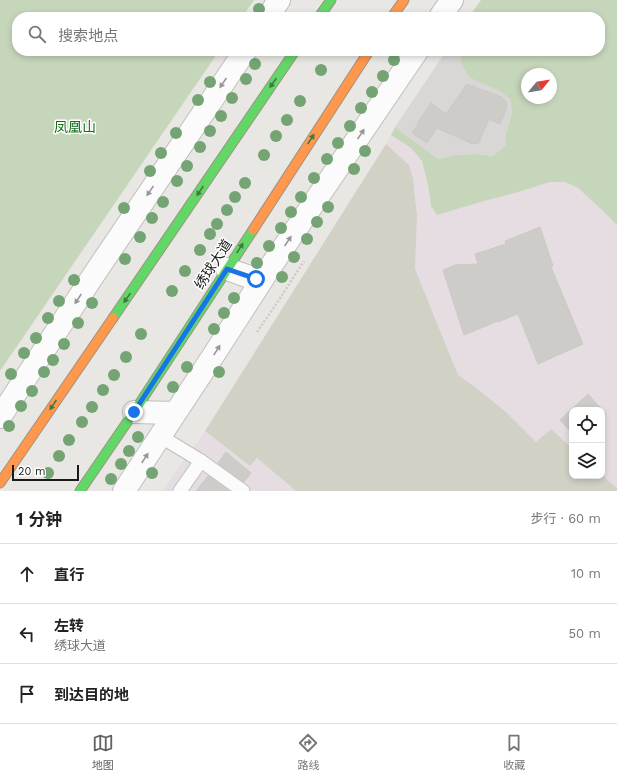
<!DOCTYPE html>
<html lang="zh">
<head>
<meta charset="utf-8">
<style>
	body { margin:0; font-family:"Work Sans","Noto Sans SC",sans-serif; background:#f2f2f2; color:#222 }
	.controls { position:absolute; right:12px; bottom:12px; display:grid; overflow:hidden; border-radius:8px; box-shadow:0 2px 6px #0003 }
	.controls button { width:36px; height:36px; display:grid; place-items:center; padding:0; border:0; border-bottom:1px solid #e0e0e0; background:#fff; color:#222; font:20px sans-serif }
	.compass { position:absolute; left:521px; top:68px; width:36px; height:36px; border-radius:50%; background:#fff; box-shadow:0 2px 6px #0003; rotate:60deg }
	.scale { position:absolute; left:12px; bottom:10px; width:67px; box-sizing:border-box; padding-left:4px; border:2px solid #1b1b1b; border-top:0; font-size:11px; line-height:14px; white-space:nowrap; color:#1b1b1b; -webkit-text-stroke:3px #fff; paint-order:stroke }
	.stop { position:absolute; width:12px; height:12px; margin:-9px; border:3px solid #1a73e8; border-radius:50%; background:#fff }
	.stop.end { background:#1a73e8; border-color:#fff; box-shadow:0 1px 4px #0008 }
	.list { margin:0; padding:0; list-style:none }
	h2 { display:flex; justify-content:space-between; align-items:center; height:52px; margin:0; padding:0 16px; font-size:17px }
	h2 small { font-size:13px; font-weight:400; color:#767676 }
	.list li { display:grid; grid-template-columns:26px 1fr auto; gap:12px; align-items:center; box-sizing:border-box; height:60px; padding:0 16px; border-top:1px solid #e0e0e0 }
	.list b { display:block; font-size:15px; white-space:nowrap }
	.list p { margin:0; font-size:13px; white-space:nowrap; color:#767676 }
	.list em { font-size:13px; font-style:normal; color:#767676 }
	.icon { flex:none; width:22px; height:22px; fill:none; stroke:currentColor; stroke-width:2; stroke-linecap:round; stroke-linejoin:round }
	.map { position:relative; flex:none; width:617px; height:491px; overflow:hidden }
	.search { position:absolute; background:#fff; box-shadow:0 2px 6px #0003; left:12px; right:12px; top:12px; height:44px; display:flex; align-items:center; gap:10px; box-sizing:border-box; padding:0 14px; border-radius:16px; color:#767676; font-size:15px }
	.sheet { height:232px; background:#fff }
	nav { display:flex; justify-content:space-around; align-items:center; box-sizing:border-box; height:56px; border-top:1px solid #e0e0e0; background:#fff; font-size:11px; color:#767676 }
	nav a { display:grid; justify-items:center; gap:2px }
	nav .on { color:#636261 }
	.map>svg:first-child { display:block }
</style>
</head>
<body>
<div class="map">
<svg width="617" height="491" viewBox="0 0 617 491">
	<rect width="100%" height="100%" fill="#e9e7e4"/>
	<polygon fill="#d8d7d5" points="446,51 459,51 462,66 470,78 501,92 510,99 512,113 506,134 506,145 493,156 478,154 457,155 438,159 395,127"/>
	<g fill="#e6dde3">
		<polygon points="391,135 411,148 422,161 428,185 431,206 484,201 519,192 550,182 565,182 578,188 603,211 617,225 617,488 602,475 602,410 572,410 572,448 551,429 536,442 506,412 474,386 458,375 415,269 417,216 413,178 409,165 386,144"/>
		<polygon points="205,431 250,466 257,458 296,491 162,491"/>
	</g>
	<polygon fill="#d2d1c6" points="386,144 409,165 413,178 417,216 415,269 458,375 474,386 506,412 536,442 551,429 572,448 572,476 602,476 602,475 617,488 617,491 296,491 257,458 250,466 205,431"/>
	<g fill="#c6d6bb" fill-rule="evenodd">
		<polygon points="0,0 254,0 242,17 17,17 17,51 219,51 0,371"/>
		<path d="M481,0H617V225L603,211L578,188L565,182H550L519,192L484,201L437,215L431,206L428,185L422,161L411,148L391,135L395,127L438,159L457,155L478,154L493,156L506,145V134L512,113L510,99L501,92L470,78L462,66L459,51H600V17H469ZM527,74H551V98H527Z"/>
	</g>
	<g fill="#ceccc9" stroke="#ccc9c5">
		<polygon points="467,84 502,97 506,102 507,108 500,124 489,119 478,144 474,143 473,144 437,128 427,143 412,133 418,124 417,124 431,103 446,114"/>
		<polygon points="540,227 553,266 551,267 583,344 538,364 518,314 498,322 498,321 464,335 443,270 455,265 478,264 475,254 506,244 505,241"/>
		<polygon points="588,394 606,414 602,417 602,410 572,410 572,433 560,420"/>
		<polygon points="226,452 251,473 244,482 218,463"/>
		<polygon points="208,476 229,491 196,491"/>
	</g>
	<g fill="none" stroke-linecap="round" stroke-linejoin="round">
		<g stroke="#c0bfbe" stroke-width="15">
			<g id="lane">
				<polyline points="160,436 201,461 243,491"/>
				<polyline points="180,491 201,461"/>
			</g>
		</g>
		<g stroke="#c0bfbe" stroke-width="24">
			<g id="street">
				<polyline points="268,17 279,0"/>
				<polyline points="440,17 452,0"/>
				<polyline points="227,269 261,281"/>
				<polyline points="134,412 175,413"/>
				<polyline points="0,417 95,273 245,51"/>
				<polyline points="124,491 213,356 269,269 417,51"/>
			</g>
		</g>
		<g stroke="#9d9383" stroke-width="11">
			<g id="fast">
				<polyline points="319,17 331,0"/>
				<polyline points="113,318 295,51"/>
				<polyline points="80,491 134,412 253,230"/>
			</g>
		</g>
		<g stroke="#9d9383" stroke-width="11">
			<g id="slow">
				<polyline points="392,17 404,0"/>
				<polyline points="253,230 369,51"/>
				<polyline points="0,483 113,318"/>
			</g>
		</g>
		<polyline stroke="#d4c6c5" stroke-width="2.5" stroke-dasharray="2 2" stroke-linecap="butt" points="257,332 275,306 304,261"/>
		<use href="#lane" stroke="#fcfbfb" stroke-width="13"/>
		<use href="#street" stroke="#fcfbfb" stroke-width="22"/>
		<use href="#fast" stroke="#63d668" stroke-width="9"/>
		<use href="#slow" stroke="#ff974d" stroke-width="9"/>
	</g>
	<g fill="#74a474">
		<circle cx="259" cy="9" r="6"/>
		<circle cx="394" cy="60" r="6"/>
		<circle cx="255" cy="64" r="6"/>
		<circle cx="321" cy="70" r="6"/>
		<circle cx="383" cy="76" r="6"/>
		<circle cx="246" cy="79" r="6"/>
		<circle cx="210" cy="82" r="6"/>
		<circle cx="372" cy="92" r="6"/>
		<circle cx="232" cy="98" r="6"/>
		<circle cx="198" cy="100" r="6"/>
		<circle cx="300" cy="101" r="6"/>
		<circle cx="361" cy="108" r="6"/>
		<circle cx="221" cy="116" r="6"/>
		<circle cx="287" cy="120" r="6"/>
		<circle cx="350" cy="126" r="6"/>
		<circle cx="210" cy="131" r="6"/>
		<circle cx="176" cy="133" r="6"/>
		<circle cx="276" cy="136" r="6"/>
		<circle cx="338" cy="143" r="6"/>
		<circle cx="200" cy="147" r="6"/>
		<circle cx="365" cy="151" r="6"/>
		<circle cx="161" cy="153" r="6"/>
		<circle cx="264" cy="155" r="6"/>
		<circle cx="327" cy="159" r="6"/>
		<circle cx="187" cy="166" r="6"/>
		<circle cx="354" cy="169" r="6"/>
		<circle cx="150" cy="171" r="6"/>
		<circle cx="314" cy="178" r="6"/>
		<circle cx="177" cy="181" r="6"/>
		<circle cx="245" cy="183" r="6"/>
		<circle cx="235" cy="197" r="6"/>
		<circle cx="301" cy="197" r="6"/>
		<circle cx="163" cy="202" r="6"/>
		<circle cx="328" cy="207" r="6"/>
		<circle cx="124" cy="208" r="6"/>
		<circle cx="227" cy="210" r="6"/>
		<circle cx="291" cy="212" r="6"/>
		<circle cx="152" cy="218" r="6"/>
		<circle cx="317" cy="222" r="6"/>
		<circle cx="217" cy="224" r="6"/>
		<circle cx="281" cy="228" r="6"/>
		<circle cx="210" cy="234" r="6"/>
		<circle cx="140" cy="237" r="6"/>
		<circle cx="307" cy="239" r="6"/>
		<circle cx="269" cy="246" r="6"/>
		<circle cx="200" cy="250" r="6"/>
		<circle cx="294" cy="257" r="6"/>
		<circle cx="125" cy="259" r="6"/>
		<circle cx="257" cy="263" r="6"/>
		<circle cx="185" cy="271" r="6"/>
		<circle cx="282" cy="277" r="6"/>
		<circle cx="74" cy="280" r="6"/>
		<circle cx="172" cy="291" r="6"/>
		<circle cx="234" cy="298" r="6"/>
		<circle cx="59" cy="301" r="6"/>
		<circle cx="92" cy="303" r="6"/>
		<circle cx="224" cy="313" r="6"/>
		<circle cx="48" cy="318" r="6"/>
		<circle cx="78" cy="323" r="6"/>
		<circle cx="214" cy="329" r="6"/>
		<circle cx="141" cy="334" r="6"/>
		<circle cx="36" cy="338" r="6"/>
		<circle cx="64" cy="344" r="6"/>
		<circle cx="24" cy="353" r="6"/>
		<circle cx="126" cy="357" r="6"/>
		<circle cx="53" cy="360" r="6"/>
		<circle cx="187" cy="367" r="6"/>
		<circle cx="44" cy="372" r="6"/>
		<circle cx="219" cy="372" r="6"/>
		<circle cx="11" cy="374" r="6"/>
		<circle cx="114" cy="375" r="6"/>
		<circle cx="173" cy="387" r="6"/>
		<circle cx="103" cy="390" r="6"/>
		<circle cx="32" cy="391" r="6"/>
		<circle cx="21" cy="406" r="6"/>
		<circle cx="92" cy="407" r="6"/>
		<circle cx="82" cy="422" r="6"/>
		<circle cx="9" cy="426" r="6"/>
		<circle cx="138" cy="437" r="6"/>
		<circle cx="69" cy="440" r="6"/>
		<circle cx="129" cy="451" r="6"/>
		<circle cx="59" cy="456" r="6"/>
		<circle cx="121" cy="464" r="6"/>
		<circle cx="48" cy="473" r="6"/>
		<circle cx="152" cy="473" r="6"/>
		<circle cx="111" cy="479" r="6"/>
	</g>
	<defs><path id="oneway-solid" d="M-6-.8H1V-3.2L6.5 0L1 3.2V.8H-6Z"/></defs>
	<g fill="#979696">
		<use href="#oneway-solid" transform="translate(223 83) rotate(124)"/>
		<use href="#oneway-solid" transform="translate(361 134) rotate(-56)"/>
		<use href="#oneway-solid" transform="translate(150 191) rotate(124)"/>
		<use href="#oneway-solid" transform="translate(288 241) rotate(-56)"/>
		<use href="#oneway-solid" transform="translate(78 299) rotate(123)"/>
		<use href="#oneway-solid" transform="translate(217 350) rotate(-58)"/>
		<use href="#oneway-solid" transform="translate(145 458) rotate(-57)"/>
	</g>
	<g fill="#3f7842">
		<use href="#oneway-solid" transform="translate(273 83) rotate(125)"/>
		<use href="#oneway-solid" transform="translate(311 139) rotate(-57)"/>
		<use href="#oneway-solid" transform="translate(200 191) rotate(124)"/>
		<use href="#oneway-solid" transform="translate(240 248) rotate(-57)"/>
		<use href="#oneway-solid" transform="translate(127 298) rotate(125)"/>
		<use href="#oneway-solid" transform="translate(53 405) rotate(124)"/>
	</g>
	<g fill="none" stroke-linecap="round" stroke-linejoin="round">
		<polyline stroke="#1a73e8" stroke-width="5" points="134,412 227,269 256,279"/>
	</g>
	<g text-anchor="middle" dominant-baseline="central" stroke-width="3" stroke-linejoin="round" paint-order="stroke">
		<g font-size="14" fill="#146e18" stroke="#fff">
			<text x="75" y="127">凤凰山</text>
		</g>
		<g font-size="14" fill="#1b1b1b" stroke="#fff">
			<text transform="translate(213 264) rotate(-57)">绣球大道</text>
		</g>
	</g>
</svg>
<div class="controls">
<button><svg class="icon" aria-label="locate" viewBox="0 0 24 24"><circle cx="12" cy="12" r="6"/><path d="M12 2v4M12 18v4M2 12h4M18 12h4"/></svg></button>
<button><svg class="icon" aria-label="layers" viewBox="0 0 24 24"><path d="M12 4l9 5-9 5-9-5zM3 14l9 5 9-5"/></svg></button>
</div>
<svg class="compass" viewBox="-18 -18 36 36"><path d="M0-13l5 13h-10z" fill="#e53935"/><path d="M0 13l5-13h-10z" fill="#767676"/></svg>
<div class="scale">20 m</div>
<div class="stop" style="left:256px;top:279px"></div>
<div class="stop end" style="left:134px;top:412px"></div>
<div class="search"><svg class="icon" aria-label="search" viewBox="0 0 24 24"><circle cx="10" cy="10" r="6"/><path d="M15 15l6 6"/></svg>搜索地点</div>
</div>
<section class="sheet">
<h2>1 分钟<small>步行 · 60 m</small></h2>
<ul class="list">
<li><svg class="icon" aria-label="ahead" viewBox="0 0 24 24"><path d="M12 20V5M6 11l6-6 6 6"/></svg><div><b>直行</b></div><em>10 m</em></li>
<li><svg class="icon" aria-label="left" viewBox="0 0 24 24"><path d="M17 20v-9H6M10 6l-5 5 5 5"/></svg><div><b>左转</b><p>绣球大道</p></div><em>50 m</em></li>
<li><svg class="icon" aria-label="arrive" viewBox="0 0 24 24"><path d="M6 21V4h12l-3 4 3 4H6"/></svg><div><b>到达目的地</b></div></li>
</ul>
</section>
<nav>
<a class="on"><svg class="icon" aria-label="map" viewBox="0 0 24 24"><path d="M3 6l6-2 6 2 6-2v14l-6 2-6-2-6 2zM9 4v14M15 6v14"/></svg>地图</a>
<a><svg class="icon" aria-label="directions" viewBox="0 0 24 24"><path d="M12 3l9 9-9 9-9-9zM9 14v-3h6M13 9l2 2-2 2"/></svg>路线</a>
<a><svg class="icon" aria-label="saved" viewBox="0 0 24 24"><path d="M7 4h10v16l-5-4-5 4z"/></svg>收藏</a>
</nav>
</body>
</html>
